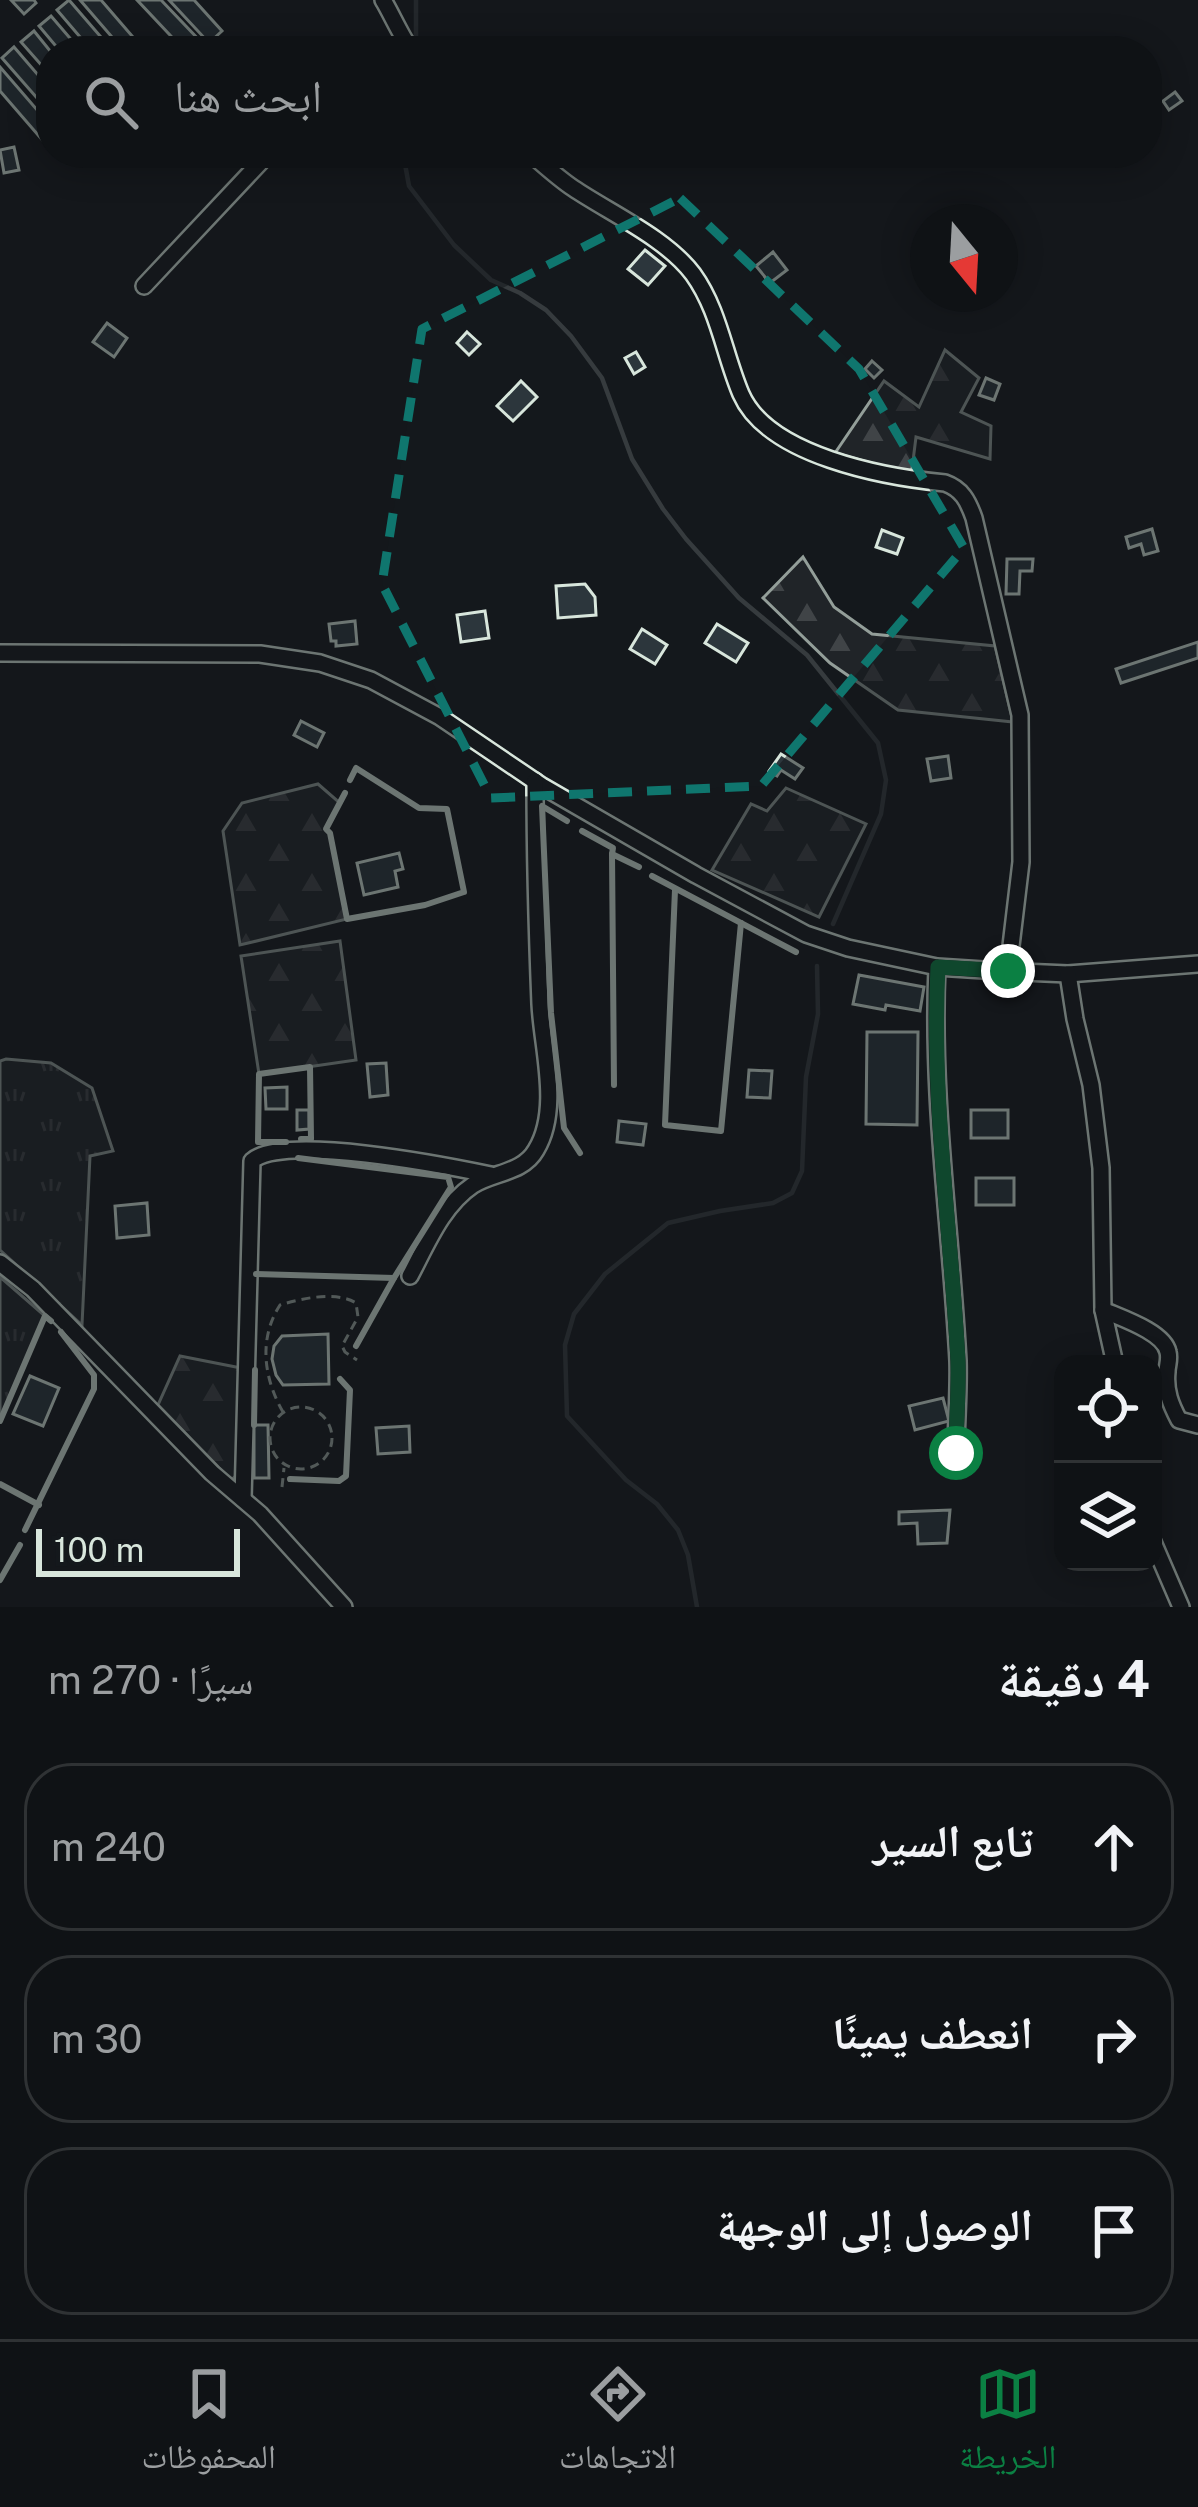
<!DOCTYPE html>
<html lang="ar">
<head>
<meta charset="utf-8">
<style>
	body { margin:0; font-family:"Public Sans","Noto Naskh Arabic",sans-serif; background:#1d2022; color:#f1f3f6; direction:rtl }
	.controls { position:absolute; right:36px; bottom:36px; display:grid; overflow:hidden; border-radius:24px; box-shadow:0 6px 30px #0003 }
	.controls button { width:108px; height:108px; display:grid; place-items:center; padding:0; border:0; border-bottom:3px solid #2f3234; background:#0f1215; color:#f1f3f6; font:60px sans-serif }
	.compass { position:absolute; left:910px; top:204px; width:108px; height:108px; border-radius:50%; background:#0f1215; box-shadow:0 6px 30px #0003; rotate:162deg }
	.scale { position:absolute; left:36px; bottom:30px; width:204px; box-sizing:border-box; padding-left:12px; border:6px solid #d8e6dc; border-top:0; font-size:33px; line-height:42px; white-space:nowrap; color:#d8e6dc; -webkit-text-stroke:9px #14181c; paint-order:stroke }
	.stop { position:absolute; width:36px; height:36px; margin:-27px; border:9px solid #0b8043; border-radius:50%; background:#fff }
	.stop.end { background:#0b8043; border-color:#fff; box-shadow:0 3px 12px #0008 }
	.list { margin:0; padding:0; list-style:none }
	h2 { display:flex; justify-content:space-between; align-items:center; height:156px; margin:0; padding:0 48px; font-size:51px }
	h2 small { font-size:39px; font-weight:400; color:#9b9ea0 }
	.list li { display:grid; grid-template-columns:78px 1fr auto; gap:36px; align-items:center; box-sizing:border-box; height:168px; margin:0 24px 24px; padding:0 24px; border:3px solid #2f3234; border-radius:48px }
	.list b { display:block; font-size:45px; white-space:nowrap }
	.list em { font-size:39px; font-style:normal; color:#9b9ea0 }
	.icon { flex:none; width:66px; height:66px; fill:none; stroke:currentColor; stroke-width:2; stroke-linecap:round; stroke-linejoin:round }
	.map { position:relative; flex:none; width:1198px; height:1607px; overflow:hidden; direction:ltr }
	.search { position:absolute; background:#0f1215; box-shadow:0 6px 30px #0003; left:36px; right:36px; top:36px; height:132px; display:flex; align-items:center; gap:30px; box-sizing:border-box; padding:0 42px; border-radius:48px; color:#9b9ea0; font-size:45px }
	.sheet { height:732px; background:#0f1215 }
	nav { display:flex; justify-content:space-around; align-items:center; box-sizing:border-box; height:168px; border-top:3px solid #2f3234; background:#0f1215; font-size:33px; color:#9b9ea0 }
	nav a { display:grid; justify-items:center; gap:6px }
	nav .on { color:#0b8043 }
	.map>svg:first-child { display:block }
</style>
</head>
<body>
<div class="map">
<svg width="1198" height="1607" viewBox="0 0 1198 1607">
	<defs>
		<pattern id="grass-tufts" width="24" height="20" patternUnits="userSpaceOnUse" patternTransform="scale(3)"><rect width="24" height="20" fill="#202428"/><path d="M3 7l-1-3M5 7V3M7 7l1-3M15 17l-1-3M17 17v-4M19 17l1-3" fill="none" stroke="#404447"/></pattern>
		<pattern id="forest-firs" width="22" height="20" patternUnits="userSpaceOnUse" patternTransform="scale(3)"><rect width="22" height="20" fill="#202428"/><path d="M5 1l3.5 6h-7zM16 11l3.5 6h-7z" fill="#404447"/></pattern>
	</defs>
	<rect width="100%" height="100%" fill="#14181c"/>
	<g fill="url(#grass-tufts)" stroke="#939e99" stroke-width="3">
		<polygon points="6,1059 51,1063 92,1088 113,1151 90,1156 82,1325 0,1250 0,1061"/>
		<polygon points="0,1277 45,1316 0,1421"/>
	</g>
	<g fill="url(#forest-firs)" stroke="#939e99" stroke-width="3">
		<polygon points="945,350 979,378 961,412 991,426 990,459 916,437 912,469 907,473 835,453 884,381 919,407"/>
		<polygon points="803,557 834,607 872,634 995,646 1013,722 898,710 830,663 763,598"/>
		<polygon points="318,784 340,803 326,829 330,833 347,919 240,945 223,831 242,803"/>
		<polygon points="786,788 866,824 819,917 712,870 751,804 767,811"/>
		<polygon points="340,941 356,1060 259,1074 241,956"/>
		<polygon points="180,1356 241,1368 236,1476 231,1480 158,1405"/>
	</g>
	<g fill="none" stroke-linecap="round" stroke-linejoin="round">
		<g stroke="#363b3e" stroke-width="4.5">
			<polyline points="416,42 416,0"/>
			<polyline points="403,153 409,186 454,245 491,280 520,293 546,310 571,336 602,378 632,459 663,509 686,539 739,598 807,655 878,743 886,780 881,814 833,924"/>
			<polyline points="697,1607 688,1555 678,1530 657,1504 626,1480 567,1416 565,1345 574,1314 605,1274 668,1223 720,1211 773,1203 792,1193 802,1171 806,1077 818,1014 817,966"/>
		</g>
	</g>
	<g fill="#2c363c" stroke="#d8e6dc" stroke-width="3">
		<polygon points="11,0 34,0 36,3 24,14"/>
		<polygon points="69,0 113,51 92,51 57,10"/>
		<polygon points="80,0 101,0 145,51 124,51"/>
		<polygon points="137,0 161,0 202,43 193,51 185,51"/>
		<polygon points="169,0 194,0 222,31 209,43"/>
		<polygon points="51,16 81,51 60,51 39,26"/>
		<polygon points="34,31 51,52 51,76 21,42"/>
		<polygon points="14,47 51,90 51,114 2,58"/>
		<polygon points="0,67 51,126 51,150 0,91"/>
		<polygon points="1175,92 1182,101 1169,110 1163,101"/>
		<polygon points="14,147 19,170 4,173 0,150"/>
		<polygon points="645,250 665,266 648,285 628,269"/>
		<polygon points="773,252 787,270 770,283 756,266"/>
		<polygon points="107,323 127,338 114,357 93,342"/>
		<polygon points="467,332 480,344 469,355 457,343"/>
		<polygon points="636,352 645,367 634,374 625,358"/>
		<polygon points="872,361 882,370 874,378 865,369"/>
		<polygon points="986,378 1000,384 994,400 979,395"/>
		<polygon points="521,381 537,397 513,421 497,406"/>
		<polygon points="1152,529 1158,551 1144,555 1141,544 1129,548 1126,537"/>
		<polygon points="882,530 903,538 897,554 876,547"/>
		<polygon points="1007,559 1033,559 1032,571 1020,571 1019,594 1006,594"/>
		<polygon points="585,584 595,597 596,615 558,618 556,586"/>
		<polygon points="485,611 489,638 461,642 457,615"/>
		<polygon points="355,621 357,644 336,646 336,641 331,641 329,624"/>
		<polygon points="717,624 748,643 736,662 705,643"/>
		<polygon points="642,629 667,645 655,664 630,649"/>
		<polygon points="1198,642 1198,658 1121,683 1116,669"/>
		<polygon points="301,721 324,733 317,747 294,735"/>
		<polygon points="781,754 803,768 795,779 781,770 777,776 769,771"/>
		<polygon points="948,756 951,778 931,781 927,759"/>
		<polygon points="399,853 403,869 395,871 398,887 364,895 357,863"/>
		<polygon points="859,975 924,987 920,1011 886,1005 885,1010 853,1004"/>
		<polygon points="867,1032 918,1032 917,1125 866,1124"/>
		<polygon points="386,1063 388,1095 370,1097 367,1064"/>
		<polygon points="749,1070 772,1071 770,1098 747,1097"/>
		<polygon points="287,1087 287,1109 266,1109 265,1088"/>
		<polygon points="297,1110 309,1110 309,1129 297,1130"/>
		<rect x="971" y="1110" width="37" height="28"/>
		<polygon points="619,1121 646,1124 643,1145 617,1142"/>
		<rect x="976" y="1178" width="38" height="27"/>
		<polygon points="147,1203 149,1235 117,1238 115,1206"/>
		<polygon points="328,1334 329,1384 283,1385 276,1375 272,1359 274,1346 282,1336"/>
		<polygon points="30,1376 59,1388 43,1426 13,1414"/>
		<polygon points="943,1398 949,1421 915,1430 909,1406"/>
		<polygon points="254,1425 268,1425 269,1478 254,1478"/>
		<polygon points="409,1426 410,1452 378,1454 376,1428"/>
		<polygon points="950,1510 947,1543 918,1544 917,1523 899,1524 899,1512"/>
	</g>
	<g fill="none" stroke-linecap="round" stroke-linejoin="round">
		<g stroke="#d8e6dc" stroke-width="20">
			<g id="minor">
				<path d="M383,0C389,9 403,40 408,44C411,46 424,50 427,51"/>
				<polyline points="333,153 339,155 360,153"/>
				<path d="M530,153C544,165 558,178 573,188C610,213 666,238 693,274C719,310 724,354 741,394C768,456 884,477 945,483C962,489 968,501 974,518L1020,715L1021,862L1008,971"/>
				<polyline points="144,286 269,153"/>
				<polyline points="0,653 260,654 320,663 371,680 440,717 542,786 696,875 806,934 848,948 937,967 999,971 1068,974 1198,964"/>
				<path d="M937,967C931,1099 951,1230 958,1361C959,1392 956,1423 956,1453"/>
				<polyline points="1068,974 1075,1019 1091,1085 1101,1168 1103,1310 1115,1364"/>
				<polyline points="0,1263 33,1289 212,1473 260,1514 344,1607"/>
				<path d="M410,1276C427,1244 442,1206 473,1185C494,1172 523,1173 536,1150C561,1109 542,1048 540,1004C537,929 535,855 535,781"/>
				<path d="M1103,1310C1121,1318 1164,1332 1168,1352C1170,1360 1167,1365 1167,1372C1165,1391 1171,1405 1179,1420L1198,1425"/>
				<path d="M243,1499L252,1161C282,1133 448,1166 491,1175"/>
				<polyline points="1153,1542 1181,1607"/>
			</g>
		</g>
		<g stroke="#9da8a2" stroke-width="3" stroke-dasharray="9 6" stroke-linecap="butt">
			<circle cx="301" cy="1438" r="31"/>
			<path d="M283,1412C264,1379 258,1339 280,1305C302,1298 337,1291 356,1303L358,1317L342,1346L345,1352L357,1360"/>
			<polyline points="282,1487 284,1468"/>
		</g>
		<use href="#minor" stroke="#14181c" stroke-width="15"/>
		<g stroke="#d8e6dc" stroke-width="6">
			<polyline points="345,793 326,829 330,833 347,919 425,905 464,892 447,809 419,808 356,768 350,780"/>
			<polyline points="567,821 542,806 551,1013 564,1128 580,1153"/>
			<polyline points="582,831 613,848 612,854 639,867"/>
			<polyline points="612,854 614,1085"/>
			<polyline points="652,876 796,952"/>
			<polyline points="675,890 665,1125 721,1131 741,923"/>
			<polyline points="286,1142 258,1142 259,1074 310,1067 311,1139 301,1139"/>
			<polyline points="256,1274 394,1278 451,1187 448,1177 298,1158"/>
			<polyline points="356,1346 394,1278"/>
			<polyline points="0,1421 45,1316 51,1321"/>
			<polyline points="254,1425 255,1370"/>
			<polyline points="290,1479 339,1481 346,1476 350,1390 340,1379"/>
			<polyline points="0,1484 39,1505"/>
			<polyline points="25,1530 94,1389 94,1375 61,1332"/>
			<polyline points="0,1580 20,1545"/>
		</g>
	</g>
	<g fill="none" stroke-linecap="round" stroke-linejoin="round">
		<path stroke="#0b8043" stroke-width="15" d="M956,1453C956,1423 959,1392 958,1361C951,1230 931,1099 938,967L1008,971"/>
	</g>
	<path d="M0 0H1198V1607H0ZM680,198L859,369L964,548L761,786L491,798L382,584L422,329Z" fill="#14181c" fill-opacity=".55" fill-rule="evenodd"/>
	<path fill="none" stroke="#0f766e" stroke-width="9" stroke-dasharray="24 15" stroke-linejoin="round" d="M680,198L859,369L964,548L761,786L491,798L382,584L422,329Z"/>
</svg>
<div class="controls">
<button><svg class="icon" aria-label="locate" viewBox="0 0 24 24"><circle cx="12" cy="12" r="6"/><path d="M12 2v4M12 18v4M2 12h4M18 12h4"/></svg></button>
<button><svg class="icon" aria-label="layers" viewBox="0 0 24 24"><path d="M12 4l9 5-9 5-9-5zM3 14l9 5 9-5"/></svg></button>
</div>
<svg class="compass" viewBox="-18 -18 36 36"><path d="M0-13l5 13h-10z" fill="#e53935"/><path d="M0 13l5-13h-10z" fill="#9b9ea0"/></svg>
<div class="scale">100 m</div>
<div class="stop" style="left:956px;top:1453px"></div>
<div class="stop end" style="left:1008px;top:971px"></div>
<div class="search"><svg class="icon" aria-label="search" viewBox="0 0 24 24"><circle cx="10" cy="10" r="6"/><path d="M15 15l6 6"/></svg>ابحث هنا</div>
</div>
<section class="sheet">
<h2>4 دقيقة<small>سيرًا · 270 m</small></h2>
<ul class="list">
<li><svg class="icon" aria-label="ahead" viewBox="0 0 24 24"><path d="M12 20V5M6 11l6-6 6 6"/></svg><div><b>تابع السير</b></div><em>240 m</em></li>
<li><svg class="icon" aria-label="right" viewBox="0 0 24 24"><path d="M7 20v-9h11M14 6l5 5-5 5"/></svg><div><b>انعطف يمينًا</b></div><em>30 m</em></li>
<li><svg class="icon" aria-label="arrive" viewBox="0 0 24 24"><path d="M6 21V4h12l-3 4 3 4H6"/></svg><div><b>الوصول إلى الوجهة</b></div></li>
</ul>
</section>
<nav>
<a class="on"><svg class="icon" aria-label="map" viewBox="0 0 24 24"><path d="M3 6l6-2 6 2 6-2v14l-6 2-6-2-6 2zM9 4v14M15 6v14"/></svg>الخريطة</a>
<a><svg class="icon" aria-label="directions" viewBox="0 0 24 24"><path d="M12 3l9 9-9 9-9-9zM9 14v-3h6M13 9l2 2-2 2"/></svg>الاتجاهات</a>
<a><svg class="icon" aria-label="saved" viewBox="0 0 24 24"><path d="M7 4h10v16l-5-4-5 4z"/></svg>المحفوظات</a>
</nav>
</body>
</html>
